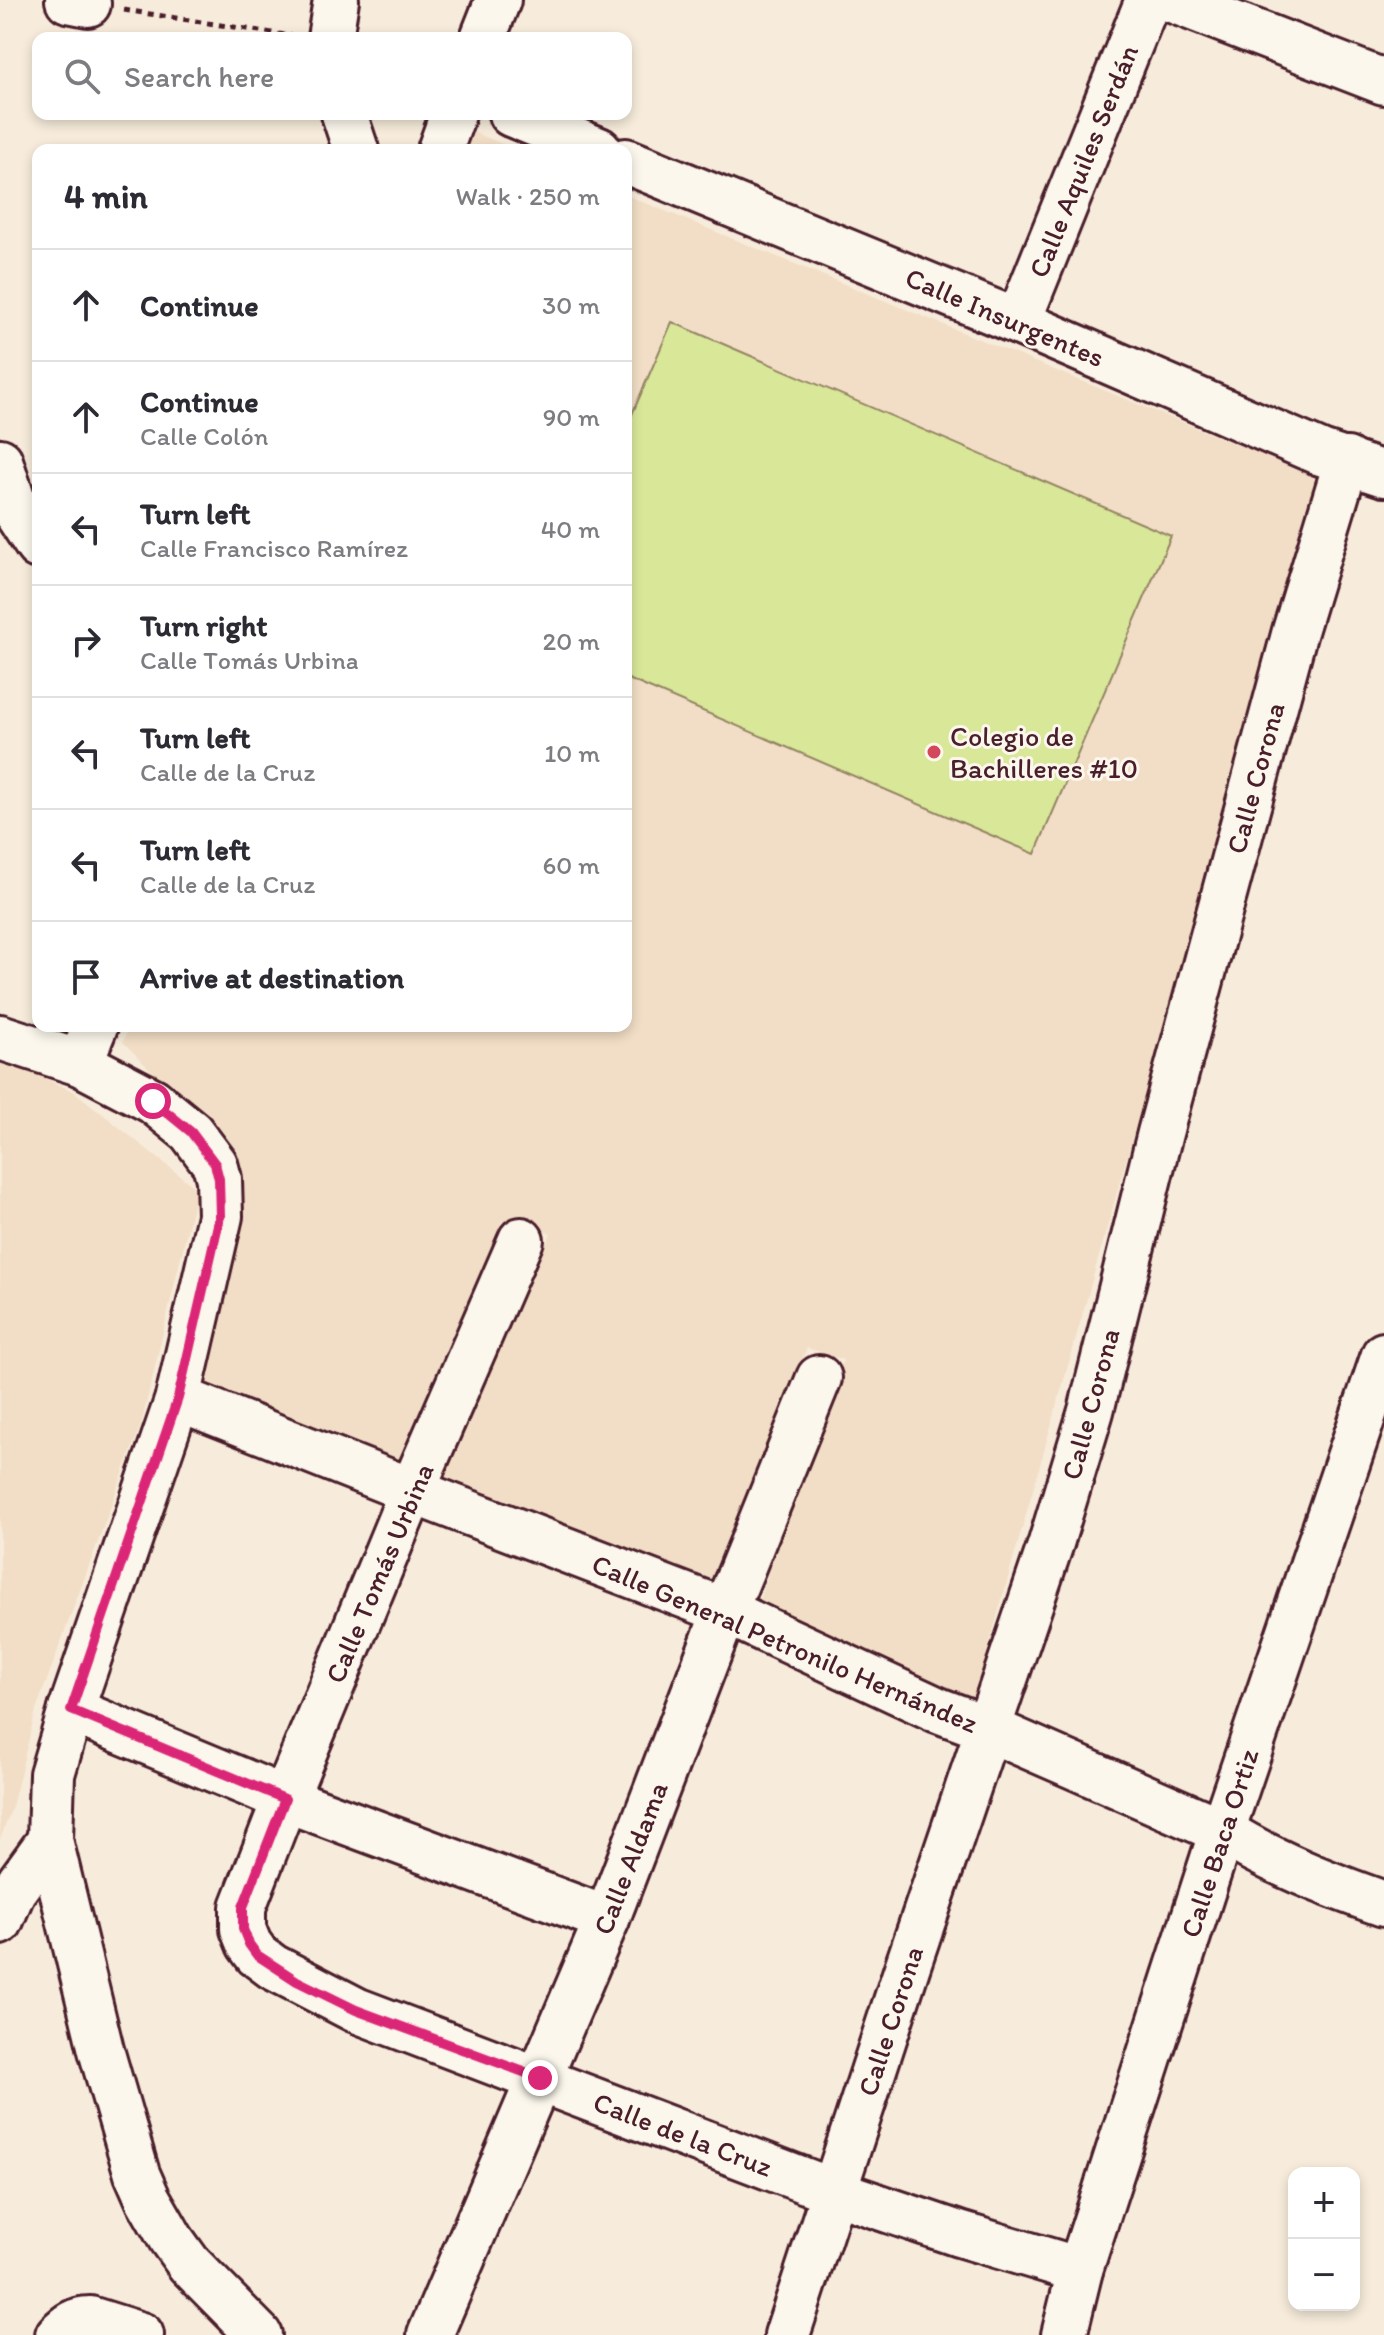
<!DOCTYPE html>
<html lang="en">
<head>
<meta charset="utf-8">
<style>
	body { margin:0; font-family:Itim,sans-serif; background:#f7f7f7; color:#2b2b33 }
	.controls { position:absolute; right:24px; bottom:24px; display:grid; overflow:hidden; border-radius:16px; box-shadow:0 4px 12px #0003 }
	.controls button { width:72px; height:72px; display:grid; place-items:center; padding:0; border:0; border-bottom:2px solid #e1e1e2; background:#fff; color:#2b2b33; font:40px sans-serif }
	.stop { position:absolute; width:24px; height:24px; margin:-18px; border:6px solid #db2777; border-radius:50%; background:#fff }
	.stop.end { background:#db2777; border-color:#fff; box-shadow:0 2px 8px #0008 }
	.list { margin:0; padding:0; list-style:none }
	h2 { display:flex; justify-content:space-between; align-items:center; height:104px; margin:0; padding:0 32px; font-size:34px }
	h2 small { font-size:26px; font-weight:400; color:#7c7c81 }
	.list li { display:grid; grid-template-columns:52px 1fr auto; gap:24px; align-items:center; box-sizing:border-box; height:112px; padding:0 32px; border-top:2px solid #e1e1e2 }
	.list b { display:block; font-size:30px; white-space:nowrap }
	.list p { margin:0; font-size:26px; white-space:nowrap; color:#7c7c81 }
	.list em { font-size:26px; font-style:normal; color:#7c7c81 }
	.icon { flex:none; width:44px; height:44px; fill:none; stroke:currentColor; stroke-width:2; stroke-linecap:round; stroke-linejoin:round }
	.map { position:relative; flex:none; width:1384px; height:2335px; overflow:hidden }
	.search { position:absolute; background:#fff; box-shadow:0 4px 12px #0003; left:32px; top:32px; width:600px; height:88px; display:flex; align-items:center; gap:20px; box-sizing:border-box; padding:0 28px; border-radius:16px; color:#7c7c81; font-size:30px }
	.panel { position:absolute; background:#fff; box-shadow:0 4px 12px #0003; left:32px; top:144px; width:600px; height:888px; border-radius:16px }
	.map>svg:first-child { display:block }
</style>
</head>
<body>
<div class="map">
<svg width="1384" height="2335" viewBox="0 0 1384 2335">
	<rect width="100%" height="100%" fill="#f7ecdb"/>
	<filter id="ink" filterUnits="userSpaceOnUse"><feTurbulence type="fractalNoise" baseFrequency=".0125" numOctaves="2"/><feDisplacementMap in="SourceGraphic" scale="16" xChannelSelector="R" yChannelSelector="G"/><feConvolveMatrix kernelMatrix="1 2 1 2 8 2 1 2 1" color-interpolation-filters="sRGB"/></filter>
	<g filter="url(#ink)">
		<g fill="#f2dec6">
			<polygon points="471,131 517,150 464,150"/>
			<polygon points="626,195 1319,478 973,1702 756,1608 843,1360 807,1348 713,1584 437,1481 551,1233 502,1221 391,1477 206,1393 238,1160 123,1042 129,1026 626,1026"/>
			<polygon points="0,1058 75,1092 197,1189 142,1422 36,1710 12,1807 0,1840"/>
		</g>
		<polygon fill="#d9e799" stroke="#928362" stroke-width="2" points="672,322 1171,536 1035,854 626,678 626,428"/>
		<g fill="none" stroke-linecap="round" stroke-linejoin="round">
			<g stroke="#4a1f2b" stroke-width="50">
				<g id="minor">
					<polyline points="68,0 88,4"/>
					<polyline points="1172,0 1384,82"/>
					<polyline points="330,38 336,0"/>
					<polyline points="483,38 498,0"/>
					<polyline points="344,114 356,150"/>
					<polyline points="511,114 599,150"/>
					<polyline points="440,150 453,114"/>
					<polyline points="626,161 1018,322 1321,453 1384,474"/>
					<polyline points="1018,322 1148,0"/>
					<polyline points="0,461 17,514 38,546"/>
					<polyline points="0,1037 80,1063 153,1101 191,1132 215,1164 219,1179 220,1216 178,1398 71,1710 52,1774 50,1840 101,2050 137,2174 148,2199 171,2239 189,2264 259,2335"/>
					<polyline points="80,1063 95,1026"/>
					<polyline points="521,1240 412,1491 285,1799 243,1907 243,1929 249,1944 257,1955 273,1967 356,2010 835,2192 959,2234 1080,2270"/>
					<path d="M178,1398L412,1491L725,1611L938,1710L989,1729L1222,1831C1273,1863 1327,1884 1384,1904"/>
					<polyline points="71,1710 285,1799 607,1919"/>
					<polyline points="0,1922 13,1891 50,1840"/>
					<path d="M58,2335C68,2325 76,2319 90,2319L141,2335"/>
					<polyline points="430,2335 607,1919 725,1611 819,1378"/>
					<polyline points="787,2335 908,1965 1051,1543 1091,1411 1160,1133 1295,631 1347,460"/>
					<polyline points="1064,2335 1080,2270 1222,1831 1384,1355"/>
				</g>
			</g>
			<polyline stroke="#4a1f2b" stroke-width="5" stroke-dasharray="6 6" stroke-linecap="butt" points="124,10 292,36"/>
			<use href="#minor" stroke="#fbf7ec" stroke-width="44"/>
		</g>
	</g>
	<g fill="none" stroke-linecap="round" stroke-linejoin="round" filter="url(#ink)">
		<polyline stroke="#db2777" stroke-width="10" points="153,1101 191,1132 215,1164 219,1179 220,1216 178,1398 71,1710 285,1799 243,1907 243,1929 249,1944 257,1955 297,1981 356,2010 540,2078"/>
	</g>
	<circle fill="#d1495b" stroke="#fbf7ec" stroke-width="3" cx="934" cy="752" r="8"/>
	<g text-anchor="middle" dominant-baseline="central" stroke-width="6" stroke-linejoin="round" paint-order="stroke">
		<g font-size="28" fill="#4a1f2b" stroke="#fbf7ec">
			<text transform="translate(1083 161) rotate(-68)">Calle Aquiles Serdán</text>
			<text transform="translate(1005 317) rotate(23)">Calle Insurgentes</text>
			<text transform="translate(1255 778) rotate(-75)">Calle Corona</text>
			<text transform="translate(1090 1404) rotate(-75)">Calle Corona</text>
			<text transform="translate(379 1573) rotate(-67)">Calle Tomás Urbina</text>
			<text transform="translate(785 1643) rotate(23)">Calle General Petronilo Hernández</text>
			<text transform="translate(1219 1843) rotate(-72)">Calle Baca Ortiz</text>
			<text transform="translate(630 1858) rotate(-69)">Calle Aldama</text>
			<text transform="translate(890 2021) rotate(-72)">Calle Corona</text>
			<text transform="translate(683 2134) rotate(21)">Calle de la Cruz</text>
		</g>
		<g font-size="28" fill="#4a1f2b" stroke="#fbf7ec" text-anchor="start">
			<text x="950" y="736">Colegio de<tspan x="950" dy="32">Bachilleres #10</tspan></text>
		</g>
	</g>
</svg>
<div class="controls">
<button>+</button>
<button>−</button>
</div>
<div class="stop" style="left:153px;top:1101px"></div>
<div class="stop end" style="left:540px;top:2078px"></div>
<div class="search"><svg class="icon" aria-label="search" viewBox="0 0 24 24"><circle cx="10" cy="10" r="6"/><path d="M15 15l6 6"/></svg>Search here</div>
<section class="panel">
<h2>4 min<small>Walk · 250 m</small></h2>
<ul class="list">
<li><svg class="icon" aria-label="ahead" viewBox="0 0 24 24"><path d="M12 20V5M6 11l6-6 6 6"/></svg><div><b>Continue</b></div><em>30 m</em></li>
<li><svg class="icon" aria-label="ahead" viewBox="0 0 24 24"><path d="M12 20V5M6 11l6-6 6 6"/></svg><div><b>Continue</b><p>Calle Colón</p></div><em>90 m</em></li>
<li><svg class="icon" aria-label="left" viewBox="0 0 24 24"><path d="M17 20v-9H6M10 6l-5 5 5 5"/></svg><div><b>Turn left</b><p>Calle Francisco Ramírez</p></div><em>40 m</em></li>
<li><svg class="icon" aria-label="right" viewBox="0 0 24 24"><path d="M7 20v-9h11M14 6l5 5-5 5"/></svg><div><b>Turn right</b><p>Calle Tomás Urbina</p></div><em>20 m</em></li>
<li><svg class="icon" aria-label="left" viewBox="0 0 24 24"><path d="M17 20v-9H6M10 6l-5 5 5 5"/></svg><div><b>Turn left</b><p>Calle de la Cruz</p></div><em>10 m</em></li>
<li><svg class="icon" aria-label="left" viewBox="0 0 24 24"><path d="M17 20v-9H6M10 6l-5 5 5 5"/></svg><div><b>Turn left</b><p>Calle de la Cruz</p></div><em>60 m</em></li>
<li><svg class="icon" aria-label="arrive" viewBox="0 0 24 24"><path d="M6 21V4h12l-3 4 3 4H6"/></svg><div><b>Arrive at destination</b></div></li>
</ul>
</section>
</div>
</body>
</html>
